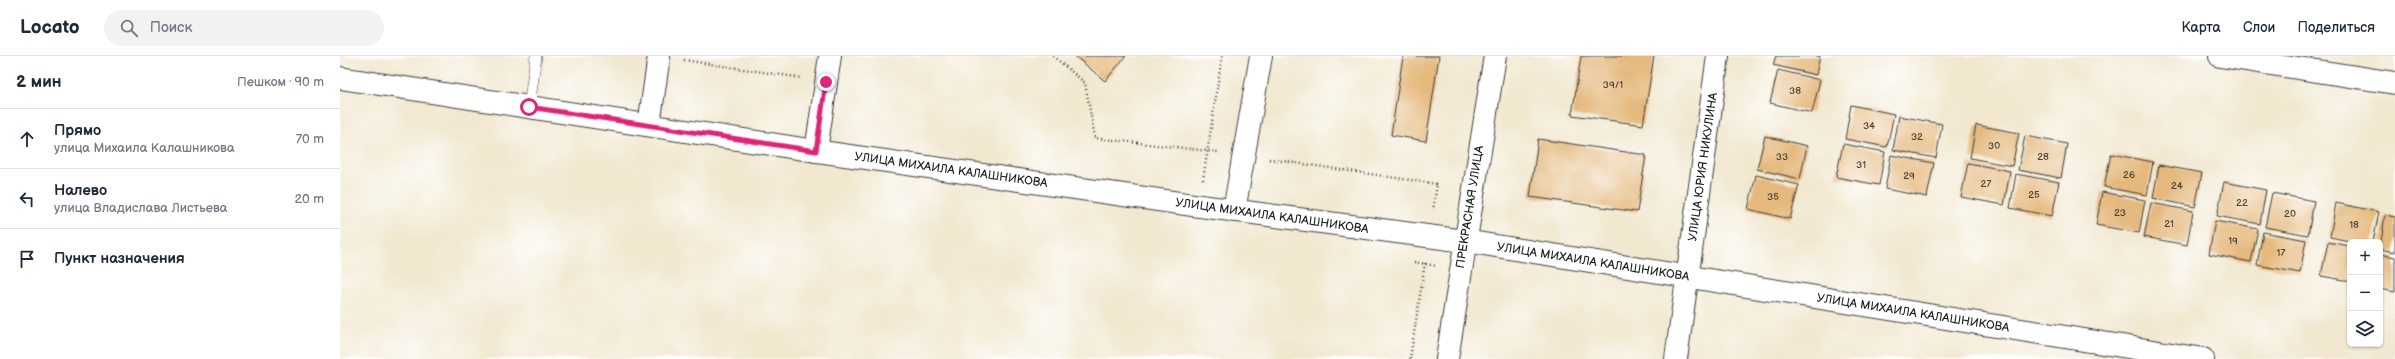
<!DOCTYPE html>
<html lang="ru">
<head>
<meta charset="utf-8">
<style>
	body { margin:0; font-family:"Balsamiq Sans",sans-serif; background:#f2f2f3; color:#1f2937 }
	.controls { position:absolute; right:12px; bottom:12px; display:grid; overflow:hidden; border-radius:6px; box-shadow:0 1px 3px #0004 }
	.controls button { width:36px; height:36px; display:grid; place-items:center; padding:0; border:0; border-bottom:1px solid #e0e1e3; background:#fff; color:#1f2937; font:20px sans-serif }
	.stop { position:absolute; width:12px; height:12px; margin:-9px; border:3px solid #db2777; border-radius:50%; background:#fff }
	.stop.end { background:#db2777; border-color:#fff; box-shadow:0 1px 4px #0008 }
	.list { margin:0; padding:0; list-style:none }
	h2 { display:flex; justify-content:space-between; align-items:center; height:52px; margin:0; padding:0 16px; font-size:17px }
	h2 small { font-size:13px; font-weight:400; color:#747a83 }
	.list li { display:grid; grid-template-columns:26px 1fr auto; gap:12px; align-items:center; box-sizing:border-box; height:60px; padding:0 16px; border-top:1px solid #e0e1e3 }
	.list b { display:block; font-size:15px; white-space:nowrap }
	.list p { margin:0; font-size:13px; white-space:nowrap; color:#747a83 }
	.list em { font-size:13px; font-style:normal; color:#747a83 }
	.icon { flex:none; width:22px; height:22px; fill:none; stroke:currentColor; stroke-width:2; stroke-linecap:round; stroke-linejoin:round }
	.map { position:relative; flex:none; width:2055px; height:303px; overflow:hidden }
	header { display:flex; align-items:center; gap:24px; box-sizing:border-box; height:56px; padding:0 20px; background:#fff; border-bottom:1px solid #e0e1e3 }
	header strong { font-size:19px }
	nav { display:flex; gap:22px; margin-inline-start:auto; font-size:14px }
	.search { width:280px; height:36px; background:#f2f2f3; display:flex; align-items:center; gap:10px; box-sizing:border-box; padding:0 14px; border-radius:22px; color:#747a83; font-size:15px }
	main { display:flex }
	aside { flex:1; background:#fff }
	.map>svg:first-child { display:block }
</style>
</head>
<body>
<header>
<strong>Locato</strong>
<div class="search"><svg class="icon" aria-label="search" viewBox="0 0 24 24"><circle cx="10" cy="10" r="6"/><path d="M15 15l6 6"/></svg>Поиск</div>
<nav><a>Карта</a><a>Слои</a><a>Поделиться</a></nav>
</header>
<main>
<aside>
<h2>2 мин<small>Пешком · 90 m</small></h2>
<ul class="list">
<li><svg class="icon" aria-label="ahead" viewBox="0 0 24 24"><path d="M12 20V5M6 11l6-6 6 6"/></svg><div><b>Прямо</b><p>улица Михаила Калашникова</p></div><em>70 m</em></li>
<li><svg class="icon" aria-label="left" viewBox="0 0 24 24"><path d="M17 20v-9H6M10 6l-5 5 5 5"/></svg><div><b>Налево</b><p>улица Владислава Листьева</p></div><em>20 m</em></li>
<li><svg class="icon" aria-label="arrive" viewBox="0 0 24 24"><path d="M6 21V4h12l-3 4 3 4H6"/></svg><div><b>Пункт назначения</b></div></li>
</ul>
</aside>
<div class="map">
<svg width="2055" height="303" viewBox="0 0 2055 303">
	<rect width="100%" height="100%" fill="#fff"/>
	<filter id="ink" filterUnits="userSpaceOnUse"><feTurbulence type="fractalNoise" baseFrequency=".025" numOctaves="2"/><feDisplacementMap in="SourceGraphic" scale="8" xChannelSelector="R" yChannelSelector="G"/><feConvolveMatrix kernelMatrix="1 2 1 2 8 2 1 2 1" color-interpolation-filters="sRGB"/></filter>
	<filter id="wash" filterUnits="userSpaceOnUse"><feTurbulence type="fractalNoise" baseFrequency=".012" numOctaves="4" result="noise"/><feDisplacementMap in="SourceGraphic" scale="16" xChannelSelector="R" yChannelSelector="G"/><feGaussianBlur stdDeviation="0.9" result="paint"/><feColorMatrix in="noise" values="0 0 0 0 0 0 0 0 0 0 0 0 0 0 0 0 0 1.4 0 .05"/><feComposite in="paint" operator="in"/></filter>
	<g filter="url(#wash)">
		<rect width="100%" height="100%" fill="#f2e8d0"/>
		<g id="blocks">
			<g fill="#e5b97e">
				<polygon points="735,0 786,0 765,25"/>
				<polygon points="1063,0 1099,0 1086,85 1051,79"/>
				<polygon points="1241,0 1314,0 1303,69 1232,59"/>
				<polygon points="1436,0 1480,0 1476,19 1433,9"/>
				<polygon points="1438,14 1480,24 1472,57 1430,47"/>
				<polygon points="1511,49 1554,58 1547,91 1505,83"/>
				<polygon points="1559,60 1602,68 1596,102 1553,94"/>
				<polygon points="1636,69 1679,77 1672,110 1630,102"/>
				<polygon points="1425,80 1467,90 1460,123 1417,113"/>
				<polygon points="1685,80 1727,88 1721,122 1678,114"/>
				<polygon points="1198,83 1306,99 1297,156 1190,141"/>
				<polygon points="1503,88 1545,96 1539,129 1496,121"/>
				<polygon points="1771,98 1813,106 1807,139 1764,131"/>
				<polygon points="1551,99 1594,107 1587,141 1545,133"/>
				<polygon points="1628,107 1670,115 1664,149 1621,141"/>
				<polygon points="1819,109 1862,117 1855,151 1813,142"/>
				<polygon points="1676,118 1719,126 1712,160 1670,152"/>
				<polygon points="1416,119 1459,129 1450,163 1408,153"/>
				<polygon points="1884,126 1926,134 1920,168 1877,160"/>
				<polygon points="1762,136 1805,144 1799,177 1756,169"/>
				<polygon points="1932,137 1974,145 1968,179 1925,171"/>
				<polygon points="1811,147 1853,155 1847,189 1804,181"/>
				<polygon points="1996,147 2039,156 2033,186 2014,186 1990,181"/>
				<polygon points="2045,159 2055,161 2055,196 2040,193"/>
				<polygon points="1875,165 1918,173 1911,206 1869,198"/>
				<polygon points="1923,176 1966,184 1960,217 1917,209"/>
				<polygon points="1988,186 2010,190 2010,225 1981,220"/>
				<polygon points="2040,198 2055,201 2055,236 2040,233"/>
			</g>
		</g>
	</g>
	<g filter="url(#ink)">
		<use href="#blocks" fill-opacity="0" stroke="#3c3b37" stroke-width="1"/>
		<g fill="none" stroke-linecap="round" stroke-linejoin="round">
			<g stroke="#3c3b37" stroke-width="12">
				<polyline id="service" points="189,51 196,0"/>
			</g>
			<g stroke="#3c3b37" stroke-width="24">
				<g id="minor">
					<polyline points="1880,0 2055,27"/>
					<polyline points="0,22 476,95 860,150 1125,185 1863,303"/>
					<polyline points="309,69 319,0"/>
					<polyline points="476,95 490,0"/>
					<polyline points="894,155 921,0"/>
					<polyline points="1107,303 1155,0"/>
					<polyline points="1336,303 1378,0"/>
				</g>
			</g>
			<g stroke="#3c3b37" stroke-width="2.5" stroke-dasharray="1 3" stroke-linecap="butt">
				<polyline points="713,0 745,27 755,82 878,96"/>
				<polyline points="344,4 462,22"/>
				<polyline points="929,103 1097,128 1093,154"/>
				<polyline points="863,124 882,0"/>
				<polyline points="1074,206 1097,210"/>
				<polyline points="1070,303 1085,207"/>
			</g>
			<use href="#service" stroke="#fff" stroke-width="11"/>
			<use href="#minor" stroke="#fff" stroke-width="22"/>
		</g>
	</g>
	<g fill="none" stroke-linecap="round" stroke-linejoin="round" filter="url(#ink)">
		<polyline stroke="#db2777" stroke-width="5" points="189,51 476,95 486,26"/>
	</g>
	<g text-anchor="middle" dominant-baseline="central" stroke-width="3" stroke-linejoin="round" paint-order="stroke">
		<g font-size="10" fill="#4e4334">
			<text x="1273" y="29">39/1</text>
			<text x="1455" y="35">38</text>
			<text x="1529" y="70">34</text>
			<text x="1577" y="81">32</text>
			<text x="1654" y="90">30</text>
			<text x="1442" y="101">33</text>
			<text x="1703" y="101">28</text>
			<text x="1521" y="109">31</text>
			<text x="1789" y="119">26</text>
			<text x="1569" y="120">29</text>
			<text x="1646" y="128">27</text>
			<text x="1837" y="130">24</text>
			<text x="1694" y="139">25</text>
			<text x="1433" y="141">35</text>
			<text x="1902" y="147">22</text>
			<text x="1780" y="157">23</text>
			<text x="1950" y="158">20</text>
			<text x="1829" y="168">21</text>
			<text x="2014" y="169">18</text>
			<text x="1893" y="185">19</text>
			<text x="1941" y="197">17</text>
		</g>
		<g font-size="12" fill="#1c1c1c" stroke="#fff">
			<text transform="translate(1363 111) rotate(-82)">УЛИЦА ЮРИЯ НИКУЛИНА</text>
			<text transform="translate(611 114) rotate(8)">УЛИЦА МИХАИЛА КАЛАШНИКОВА</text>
			<text transform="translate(1130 151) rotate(-81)">ПРЕКРАСНАЯ УЛИЦА</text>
			<text transform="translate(932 160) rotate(8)">УЛИЦА МИХАИЛА КАЛАШНИКОВА</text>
			<text transform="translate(1253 206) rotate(9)">УЛИЦА МИХАИЛА КАЛАШНИКОВА</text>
			<text transform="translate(1573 257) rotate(9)">УЛИЦА МИХАИЛА КАЛАШНИКОВА</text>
		</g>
	</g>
</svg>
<div class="controls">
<button>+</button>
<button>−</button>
<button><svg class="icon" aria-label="layers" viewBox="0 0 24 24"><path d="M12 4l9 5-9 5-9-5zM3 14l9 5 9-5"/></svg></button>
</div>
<div class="stop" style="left:189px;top:51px"></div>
<div class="stop end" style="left:486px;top:26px"></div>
</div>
</main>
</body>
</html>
